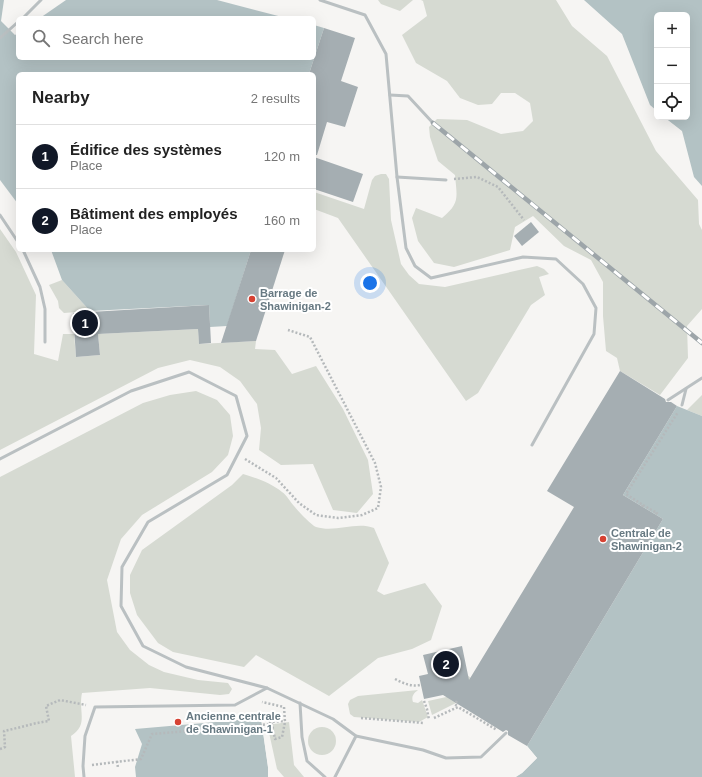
<!DOCTYPE html>
<html lang="en">
<head>
<meta charset="utf-8">
<style>
	body { margin:0; font-family:Arial,sans-serif; background:#f2f2f2; color:#222 }
	.controls { position:absolute; right:12px; top:12px; display:grid; overflow:hidden; border-radius:6px; box-shadow:0 4px 16px #0002 }
	.controls button { width:36px; height:36px; display:grid; place-items:center; padding:0; border:0; border-bottom:1px solid #e0e0e0; background:#fff; color:#222; font:20px sans-serif }
	.you { position:absolute; left:370px; top:283px; width:14px; height:14px; margin:-10px; border:3px solid #fff; border-radius:50%; background:#1a73e8; box-shadow:0 0 0 6px #1a73e833 }
	.badge { display:grid; place-items:center; width:26px; height:26px; border-radius:50%; background:#111827; color:#fff; font-size:13px; font-weight:700 }
	.pin { position:absolute; translate:-50% -50%; border:2px solid #fff; box-shadow:0 1px 4px #0006 }
	.list { margin:0; padding:0; list-style:none }
	h2 { display:flex; justify-content:space-between; align-items:center; height:52px; margin:0; padding:0 16px; font-size:17px }
	h2 small { font-size:13px; font-weight:400; color:#767676 }
	.list li { display:grid; grid-template-columns:26px 1fr auto; gap:12px; align-items:center; box-sizing:border-box; height:64px; padding:0 16px; border-top:1px solid #e0e0e0 }
	.list b { display:block; font-size:15px; white-space:nowrap }
	.list p { margin:0; font-size:13px; white-space:nowrap; color:#767676 }
	.list em { font-size:13px; font-style:normal; color:#767676 }
	.icon { flex:none; width:22px; height:22px; fill:none; stroke:currentColor; stroke-width:2; stroke-linecap:round; stroke-linejoin:round }
	.map { position:relative; flex:none; width:702px; height:777px; overflow:hidden }
	.search { position:absolute; background:#fff; box-shadow:0 4px 16px #0002; left:16px; top:16px; width:300px; height:44px; display:flex; align-items:center; gap:10px; box-sizing:border-box; padding:0 14px; border-radius:6px; color:#767676; font-size:15px }
	.panel { position:absolute; background:#fff; box-shadow:0 4px 16px #0002; left:16px; top:72px; width:300px; height:180px; border-radius:6px }
	.map>svg:first-child { display:block }
</style>
</head>
<body>
<div class="map">
<svg width="702" height="777" viewBox="0 0 702 777">
	<rect width="100%" height="100%" fill="#f6f5f3"/>
	<g fill="#d6dad2">
		<polygon points="378,0 413,0 400,11 381,4"/>
		<path d="M421,0H556L572,26L607,56L656,151L698,200L699,224L702,230V309L687,326L688,358L660,395L620,371L617,358L606,351L603,316V282L591,260L564,246L533,216L515,227L510,250L454,267L434,263L418,241L412,218L416,208L442,218C460,203 457,198 455,175L438,161L430,137L429,127L437,119L467,120L501,134L523,131L533,121L530,103L515,93H501L492,104L478,105L460,98L447,81L416,63L402,35L427,16L423,1Z"/>
		<polygon points="381,174 386,174 389,179 391,220 401,264 409,275 419,284 445,287 537,266 544,269 549,274 539,277 545,295 531,305 478,393 466,401 338,218 314,209 314,192 364,209 372,180 375,176"/>
		<polygon points="0,229 16,252 36,295 34,354 58,361 63,334 74,334 76,357 100,355 98,334 198,329 199,344 256,341 255,349 275,350 292,374 316,366 343,409 368,460 373,494 357,513 333,510 313,464 281,465 259,450 261,428 257,404 240,381 220,367 190,360 158,368 0,450"/>
		<polygon points="62,280 90,311 64,313 59,308 58,301 49,285"/>
		<path d="M196,391L217,400L230,415L233,436L228,455L212,472L142,515L121,539L107,580L117,632L130,650L149,665L164,672L198,680L228,683L232,689L229,694L220,695L150,688L82,693C78,712 89,724 71,736L75,777H0V477L143,403L170,395Z"/>
		<polygon points="702,395 702,416 687,410"/>
		<path d="M243,474C256,478 271,483 282,492C287,495 290,502 294,506C298,511 311,525 316,527C336,533 355,521 374,528L389,563L377,591L384,595L425,583L442,606L431,640L412,649L378,658L329,696L256,655L244,667L173,652L158,643L137,615L130,593V575L142,550L232,485Z"/>
		<polygon points="467,675 471,678 456,703 432,715 428,701 451,696"/>
		<path d="M418,690C414,693 411,696 413,702L418,703L422,700L428,717L419,722L354,717L350,714L348,704L350,700L358,696Z"/>
		<polygon points="289,722 294,765 304,777 284,777 277,769 268,728 274,724"/>
		<circle cx="322" cy="741" r="14"/>
	</g>
	<g fill="#b3c2c4">
		<polygon points="0,0 4,0 1,21 15,35 18,33 18,58 314,58 314,25 324,28 309,74 18,74 18,204 0,180"/>
		<polygon points="66,0 217,0 286,18 40,18"/>
		<polygon points="584,0 702,0 702,186 694,177 682,131 664,117 687,117 687,15 657,15 657,111 650,105 622,34"/>
		<polygon points="51,250 251,250 227,326 210,327 209,305 90,311 62,280"/>
		<polygon points="677,406 702,416 702,777 516,777 522,773 537,758 527,746 663,519 623,495"/>
		<polygon points="261,718 268,767 268,777 136,777 135,767 142,744 135,729"/>
	</g>
	<g fill="#f6f5f3">
		<polygon points="261,718 264,722 270,767 270,777 268,777 268,767"/>
		<polygon points="527,746 537,758 522,773 514,777 534,758 526,747"/>
	</g>
	<g fill="#a5aeb2">
		<polygon points="324,28 355,38 341,81 358,87 345,127 327,122 317,155 314,155 314,74 309,74"/>
		<polygon points="314,157 363,174 353,202 314,189"/>
		<polygon points="531,222 539,232 522,246 514,236"/>
		<polygon points="251,250 285,250 256,341 221,343"/>
		<polygon points="209,305 211,343 199,344 198,329 98,334 100,355 76,357 73,313"/>
		<polygon points="620,371 665,399 666,402 671,402 677,406 623,495 663,519 527,746 508,735 508,731 506,730 503,732 443,695 424,699 419,676 428,674 423,655 462,646 469,680 574,507 547,491"/>
	</g>
	<g fill="none" stroke-linecap="round" stroke-linejoin="round">
		<g stroke="#b5b9bb" stroke-width="2.5" stroke-dasharray="2 2" stroke-linecap="butt">
			<polyline points="454,179 477,177 498,187 524,220"/>
			<polyline points="245,459 276,478 299,503 316,515 338,518 362,515 378,508 381,487 375,463 310,337 288,330"/>
			<polyline points="643,505 657,513 655,514"/>
			<polyline points="642,507 643,505 626,494 678,412"/>
			<path d="M395,679C403,683 411,687 420,685"/>
			<polyline points="424,701 427,709 429,720"/>
			<polyline points="457,701 455,704 458,707"/>
			<polyline points="361,718 424,723"/>
			<polyline points="434,718 458,707 497,730"/>
			<polyline points="277,721 276,714 267,715 268,722 285,721"/>
			<path d="M0,749L5,747L4,731C19,728 33,723 49,721L46,706L60,700L86,705"/>
			<polyline points="117,761 118,768"/>
			<polyline points="92,765 141,759 152,734 272,724 275,739 282,737 285,722 284,707 262,702"/>
		</g>
		<g stroke="#bac0c2" stroke-width="3">
			<polyline points="320,0 365,15 386,54 397,177 406,248 415,266 431,278 523,257 556,259 583,284 596,308 594,334 532,445"/>
			<polyline points="23,18 41,0"/>
			<polyline points="0,38 18,22"/>
			<polyline points="390,95 408,96 433,123"/>
			<polyline points="397,177 446,180"/>
			<polyline points="0,215 18,242"/>
			<polyline points="23,250 40,287 45,309 45,342"/>
			<polyline points="668,400 702,378"/>
			<polyline points="682,405 686,389"/>
			<polyline points="0,459 131,391 189,372 236,396 247,436 227,475 148,522 122,567 121,606 143,646 186,667 267,688 333,719 356,736 423,750 446,758 481,757 506,733"/>
			<polyline points="300,703 302,737 307,761 325,777"/>
			<polyline points="84,777 83,766 85,736 95,707 235,705 267,688"/>
			<polyline points="335,777 356,736"/>
		</g>
		<g stroke="#9da5a9" stroke-width="4.5">
			<polyline id="rail" points="433,123 702,343"/>
		</g>
		<use href="#rail" stroke="#fff" stroke-width="3" stroke-dasharray="9" stroke-linecap="butt"/>
	</g>
	<g fill="#d64233" stroke="#fff" stroke-width="1.5">
		<circle cx="252" cy="299" r="4"/>
		<circle cx="603" cy="539" r="4"/>
		<circle cx="178" cy="722" r="4"/>
	</g>
	<g text-anchor="middle" dominant-baseline="central" stroke-width="4" stroke-linejoin="round" paint-order="stroke">
		<g font-size="11" font-weight="bold" fill="#677982" stroke="#fff" text-anchor="start">
			<text x="260" y="293">Barrage de<tspan x="260" dy="13">Shawinigan-2</tspan></text>
			<text x="611" y="533">Centrale de<tspan x="611" dy="13">Shawinigan-2</tspan></text>
			<text x="186" y="716">Ancienne centrale<tspan x="186" dy="13">de Shawinigan-1</tspan></text>
		</g>
	</g>
</svg>
<div class="controls">
<button>+</button>
<button>−</button>
<button><svg class="icon" aria-label="locate" viewBox="0 0 24 24"><circle cx="12" cy="12" r="6"/><path d="M12 2v4M12 18v4M2 12h4M18 12h4"/></svg></button>
</div>
<div class="you"></div>
<div class="pin badge" style="left:85px;top:323px">1</div>
<div class="pin badge" style="left:446px;top:664px">2</div>
<div class="search"><svg class="icon" aria-label="search" viewBox="0 0 24 24"><circle cx="10" cy="10" r="6"/><path d="M15 15l6 6"/></svg>Search here</div>
<section class="panel">
<h2>Nearby<small>2 results</small></h2>
<ul class="list">
<li><span class="badge">1</span><div><b>Édifice des systèmes</b><p>Place</p></div><em>120 m</em></li>
<li><span class="badge">2</span><div><b>Bâtiment des employés</b><p>Place</p></div><em>160 m</em></li>
</ul>
</section>
</div>
</body>
</html>
